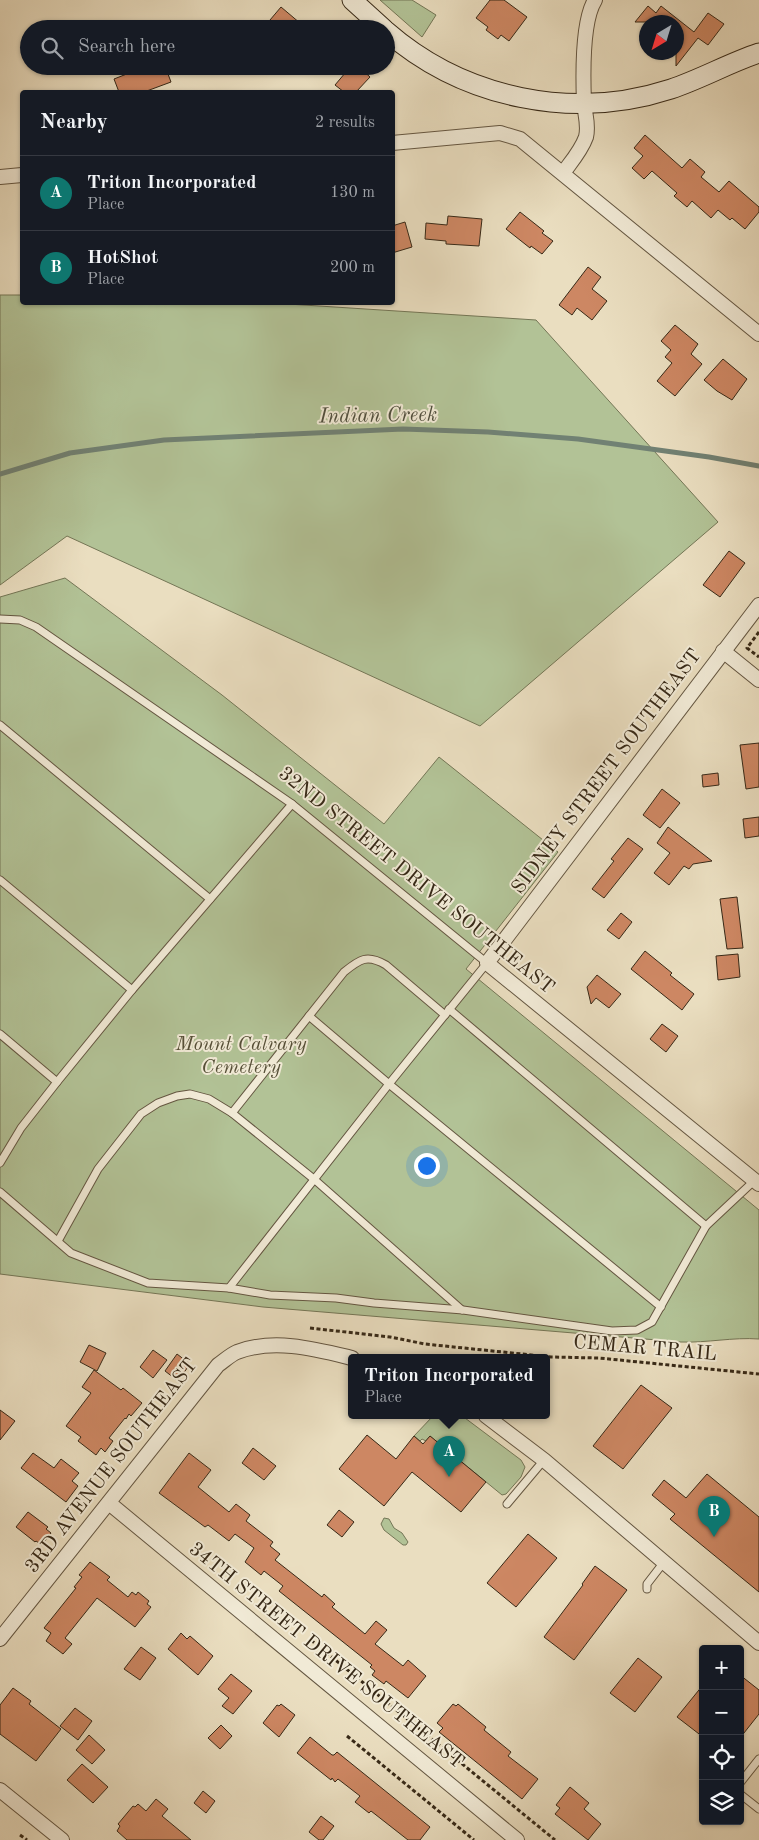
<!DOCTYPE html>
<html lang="en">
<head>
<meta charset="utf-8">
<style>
	body { margin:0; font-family:"Old Standard TT",serif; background:#20242c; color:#f1f3f6 }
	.controls { position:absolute; right:15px; bottom:15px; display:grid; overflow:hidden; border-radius:5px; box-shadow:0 1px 4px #0004 }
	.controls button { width:45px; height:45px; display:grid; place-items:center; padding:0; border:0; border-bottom:1px solid #363941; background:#171b24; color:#f1f3f6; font:25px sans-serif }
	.compass { position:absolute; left:639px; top:15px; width:45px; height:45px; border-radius:50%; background:#171b24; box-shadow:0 1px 4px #0004; rotate:218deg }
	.you { position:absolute; left:426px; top:1165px; width:18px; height:18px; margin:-12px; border:4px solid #fff; border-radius:50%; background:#1a73e8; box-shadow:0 0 0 8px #1a73e833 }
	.badge { display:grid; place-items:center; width:32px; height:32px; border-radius:50%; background:#0f766e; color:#fff; font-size:16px; font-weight:700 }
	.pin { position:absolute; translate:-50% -41px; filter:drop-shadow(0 1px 2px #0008) }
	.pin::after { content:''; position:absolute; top:26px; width:18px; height:15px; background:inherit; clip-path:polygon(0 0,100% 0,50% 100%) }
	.popup { position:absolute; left:348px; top:1354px; width:202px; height:65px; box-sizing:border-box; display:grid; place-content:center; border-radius:5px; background:#171b24; filter:drop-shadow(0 1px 4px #0005); font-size:16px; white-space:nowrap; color:#9ea1a6 }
	.popup b { font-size:19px; color:#f1f3f6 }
	.popup::after { content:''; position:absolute; left:50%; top:100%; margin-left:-10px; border:10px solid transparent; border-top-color:#171b24 }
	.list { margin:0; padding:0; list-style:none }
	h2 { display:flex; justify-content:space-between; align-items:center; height:65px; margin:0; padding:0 20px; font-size:21px }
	h2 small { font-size:16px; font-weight:400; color:#9ea1a6 }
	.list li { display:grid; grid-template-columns:32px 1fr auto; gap:15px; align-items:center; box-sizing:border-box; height:75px; padding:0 20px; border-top:1px solid #363941 }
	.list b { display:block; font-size:19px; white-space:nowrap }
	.list p { margin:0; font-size:16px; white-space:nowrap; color:#9ea1a6 }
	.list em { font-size:16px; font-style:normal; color:#9ea1a6 }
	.icon { flex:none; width:28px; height:28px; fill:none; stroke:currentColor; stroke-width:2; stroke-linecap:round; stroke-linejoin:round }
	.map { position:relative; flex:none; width:759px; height:1840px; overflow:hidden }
	.search { position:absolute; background:#171b24; box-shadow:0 1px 4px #0004; left:20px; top:20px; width:375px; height:55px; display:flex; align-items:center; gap:12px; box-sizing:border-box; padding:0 18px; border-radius:28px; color:#9ea1a6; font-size:19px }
	.panel { position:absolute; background:#171b24; box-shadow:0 1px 4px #0004; left:20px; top:90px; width:375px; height:215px; border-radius:5px }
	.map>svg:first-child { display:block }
</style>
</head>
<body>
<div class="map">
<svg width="759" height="1840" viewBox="0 0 759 1840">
	<rect width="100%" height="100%" fill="#eadec0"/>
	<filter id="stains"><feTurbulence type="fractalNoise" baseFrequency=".004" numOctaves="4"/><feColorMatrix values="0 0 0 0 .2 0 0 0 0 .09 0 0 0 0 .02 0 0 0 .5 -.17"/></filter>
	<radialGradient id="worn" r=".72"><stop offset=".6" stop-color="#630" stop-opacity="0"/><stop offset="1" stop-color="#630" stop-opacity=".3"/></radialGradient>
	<g fill="#b2c296" stroke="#747656">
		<polygon points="380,0 412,0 436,15 422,37"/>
		<polygon points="0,295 22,295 22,302 236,302 288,304 536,320 718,522 480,726 67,536 0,585"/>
		<path d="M65,578L222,695L384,824L439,757L558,852L466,969L759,1210V1339C733,1337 707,1343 681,1342L263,1307L0,1274V597Z"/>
		<polygon points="433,1416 461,1416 465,1418 521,1460 525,1467 521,1477 506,1494 502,1495 430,1436 426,1441 422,1439 420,1441 414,1436"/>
		<polygon points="384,1518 389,1519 394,1528 402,1533 408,1542 406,1545 403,1545 384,1530 381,1524"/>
	</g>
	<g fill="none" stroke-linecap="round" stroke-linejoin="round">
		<polyline stroke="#718173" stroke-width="5" points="0,474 70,453 164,440 403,429 488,432 578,439 709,457 759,466"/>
	</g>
	<g fill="#cd8763" stroke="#372917">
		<polygon points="490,0 504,0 527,17 509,41 501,35 498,39 486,30 488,27 476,18"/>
		<polygon points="648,6 656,13 661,6 694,32 708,13 724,24 708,45 698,38 676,66 676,22 635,22"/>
		<polygon points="281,7 307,29 281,29 270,20"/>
		<polygon points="147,66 165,66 171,82 144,92 119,92 114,79"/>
		<polygon points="351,66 358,66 370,77 356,92 344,92 335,85"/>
		<polygon points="645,135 682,168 690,159 705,172 701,177 719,192 729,181 759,207 759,212 745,229 732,218 730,220 718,210 711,218 692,201 687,207 674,196 677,193 652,171 644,179 632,168 643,156 634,148"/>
		<polygon points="520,212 544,231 542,233 553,241 542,254 531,246 530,248 506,229"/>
		<polygon points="448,216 482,219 479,246 446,244 446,241 425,239 426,223 447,225"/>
		<polygon points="405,222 412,247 392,253 392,226"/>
		<polygon points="588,267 601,277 592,289 607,301 592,320 577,308 572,315 559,305"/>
		<polygon points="675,325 698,344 691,354 702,364 675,396 657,381 672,363 665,357 671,350 661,341"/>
		<polygon points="723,359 747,379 732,400 717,391 704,380"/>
		<polygon points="729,551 745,563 720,597 703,585"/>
		<polygon points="759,743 759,787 746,789 740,745"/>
		<polygon points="718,773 719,785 703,787 702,775"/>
		<polygon points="662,789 680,803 660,828 643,815"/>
		<polygon points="759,817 759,836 745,838 743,819"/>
		<polygon points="668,827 712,861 693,864 689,869 684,866 669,885 654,873 670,853 657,843"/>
		<polygon points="628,838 643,849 604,898 592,889 614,861 611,859"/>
		<polygon points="737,897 743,948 727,949 720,899"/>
		<polygon points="621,913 632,922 619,939 607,930"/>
		<polygon points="645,951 672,973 670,975 694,994 682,1010 631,969"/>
		<polygon points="738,954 740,977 718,980 716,956"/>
		<polygon points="597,975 621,994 609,1008 596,998 591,1004 587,987"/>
		<polygon points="662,1024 678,1036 666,1052 650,1039"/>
		<polygon points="89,1345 106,1353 97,1371 80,1362"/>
		<polygon points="153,1350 167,1360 153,1378 140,1367"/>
		<polygon points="177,1354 190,1364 178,1381 165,1371"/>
		<polygon points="94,1370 121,1390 123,1388 142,1403 131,1416 129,1414 126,1419 125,1418 109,1438 113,1441 105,1452 101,1448 96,1455 78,1441 81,1437 66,1426 91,1393 82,1387"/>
		<polygon points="641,1385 672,1408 623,1469 593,1446"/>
		<polygon points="0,1410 15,1421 0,1440"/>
		<polygon points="367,1435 396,1459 414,1436 423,1444 430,1436 486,1482 461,1512 412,1472 384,1506 339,1469"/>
		<polygon points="253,1448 276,1466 264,1480 242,1463"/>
		<polygon points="33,1453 54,1468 61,1459 79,1473 72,1481 78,1486 66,1502 21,1468"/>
		<polygon points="189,1453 211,1470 198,1487 229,1512 236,1504 250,1515 246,1521 273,1542 270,1546 280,1554 275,1560 322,1597 324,1594 335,1604 332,1607 365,1634 376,1621 387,1630 375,1644 403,1666 408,1660 426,1676 408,1698 386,1681 384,1684 372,1675 375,1671 370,1667 372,1665 279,1591 283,1586 264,1571 261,1575 245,1562 254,1548 235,1534 229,1541 208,1525 205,1527 159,1493"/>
		<polygon points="707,1474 759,1517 759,1592 670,1519 675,1514 652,1495 664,1480 686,1498"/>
		<polygon points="339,1510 354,1522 342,1537 327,1525"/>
		<polygon points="28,1512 48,1527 46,1529 51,1533 42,1545 36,1541 35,1542 16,1527"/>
		<polygon points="528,1534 557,1558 516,1607 487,1583"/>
		<polygon points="90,1562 110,1577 107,1580 128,1597 132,1592 136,1595 138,1592 149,1601 147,1604 151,1607 135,1627 97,1598 65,1638 72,1644 63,1654 46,1641 51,1633 44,1628 76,1588 74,1587 82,1577 79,1575"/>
		<polygon points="595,1566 627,1590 574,1660 544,1637 583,1585 582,1584"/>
		<polygon points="181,1633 187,1639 190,1636 213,1656 198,1675 168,1649"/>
		<polygon points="141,1647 156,1658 140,1680 124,1669"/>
		<polygon points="638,1658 662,1677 635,1712 610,1693"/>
		<polygon points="231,1674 252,1691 233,1714 222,1706 229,1698 218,1689"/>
		<polygon points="740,1675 759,1690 759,1714 740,1738"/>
		<polygon points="703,1685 703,1737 677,1717"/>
		<polygon points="13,1688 31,1701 29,1704 61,1729 36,1761 0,1734 0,1705"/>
		<polygon points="281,1704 295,1715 279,1737 263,1723 277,1705 279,1706"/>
		<polygon points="453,1704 456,1706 458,1704 486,1727 484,1730 511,1752 508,1756 538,1779 522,1799 439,1732 443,1728 437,1723"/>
		<polygon points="75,1708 92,1721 78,1740 60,1726"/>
		<polygon points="221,1725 232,1736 220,1749 208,1738"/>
		<polygon points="89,1735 105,1750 92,1764 76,1750"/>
		<polygon points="310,1737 332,1755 334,1755 337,1752 430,1827 420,1840 408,1840 371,1811 369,1813 355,1802 360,1796 338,1779 335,1782 332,1778 331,1780 297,1753"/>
		<polygon points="82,1764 108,1787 93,1803 67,1780"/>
		<polygon points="570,1787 589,1803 584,1809 601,1824 588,1840 555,1814 560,1808 556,1805"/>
		<polygon points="203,1791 215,1801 206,1813 194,1803"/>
		<polygon points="156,1799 168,1809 162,1816 191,1840 127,1840 117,1831 120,1826 118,1824 133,1806 135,1807 138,1804 146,1811"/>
		<polygon points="321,1816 334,1826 323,1840 319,1840 309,1832"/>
	</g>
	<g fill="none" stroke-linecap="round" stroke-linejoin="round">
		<g stroke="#645641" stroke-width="9">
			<g id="lane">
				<polyline points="0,619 20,620 36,627 292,804 487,963 389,1084 229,1288 148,1283 71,1253 0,1192"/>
				<polyline points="0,725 210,899"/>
				<polyline points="0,880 132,990"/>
				<polyline points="449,1009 706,1226"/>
				<polyline points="309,1016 389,1084 661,1307"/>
				<polyline points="0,1034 57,1082"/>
				<path d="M232,1113L344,972C360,959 367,954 386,965L445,1015"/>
				<polyline points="0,1163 21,1128 57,1082 132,990 292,804"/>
				<polyline points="58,1241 98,1169 141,1114 158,1103 177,1096 190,1094 209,1099 232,1113 315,1180 462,1310"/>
				<polyline points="229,1288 270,1295 336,1298 374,1303 463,1310 612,1331 637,1330 652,1322 706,1226 755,1180"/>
				<polyline points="507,1504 544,1460"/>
				<polyline points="647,1589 647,1584 664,1562"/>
				<polyline points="740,1783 759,1759"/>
				<polyline points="740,1794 759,1809"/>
			</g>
		</g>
		<g stroke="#645641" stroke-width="16">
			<g id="street">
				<polyline points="392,143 500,133 520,139 759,334"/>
				<path d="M563,173C571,162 581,151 586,137C589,125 585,115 584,103C583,77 582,21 595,0"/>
				<polyline points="0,177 22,175"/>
				<polyline points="759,605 487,963 759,1184"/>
				<polyline points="723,651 759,680"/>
				<polyline points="486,1416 544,1460 759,1643"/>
				<polyline points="109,1503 517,1840"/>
				<path d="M0,1639L218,1365C224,1361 230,1355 237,1352C274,1338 315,1349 352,1358"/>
				<polyline points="0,1790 62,1840"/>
			</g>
		</g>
		<g stroke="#372917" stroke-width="21">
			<g id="secondary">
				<polyline points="352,0 384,29"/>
				<path d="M386,31C464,99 573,121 671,89C701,79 729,63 759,53"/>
			</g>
		</g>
		<g stroke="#372917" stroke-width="3" stroke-dasharray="4 2.5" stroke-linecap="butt">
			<polyline points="759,632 747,648 759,657"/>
			<polyline points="310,1328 390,1337 425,1344 551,1357 599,1358 759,1374"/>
			<polyline points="311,1640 555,1840"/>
			<polyline points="347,1736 474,1840"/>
			<polyline points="20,1835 27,1840"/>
		</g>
		<use href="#lane" stroke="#f1ead6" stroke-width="7"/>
		<use href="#street" stroke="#f1ead6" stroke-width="14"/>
		<use href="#secondary" stroke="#f1ead6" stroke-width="19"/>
	</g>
	<g text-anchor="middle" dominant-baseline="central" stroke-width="4" stroke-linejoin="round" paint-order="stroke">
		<g font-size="20" fill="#372917" stroke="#f1ead6">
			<text transform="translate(607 772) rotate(-53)">SIDNEY STREET SOUTHEAST</text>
			<text transform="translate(416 881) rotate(39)">32ND STREET DRIVE SOUTHEAST</text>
			<text transform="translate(645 1349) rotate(5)">CEMAR TRAIL</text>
			<text transform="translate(112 1466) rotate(-52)">3RD AVENUE SOUTHEAST</text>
			<text transform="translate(326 1656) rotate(39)">34TH STREET DRIVE SOUTHEAST</text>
		</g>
		<g font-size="20" font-style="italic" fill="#564f37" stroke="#f1ead6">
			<text x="241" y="1045">Mount Calvary<tspan x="241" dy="23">Cemetery</tspan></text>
		</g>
		<g font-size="21" font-style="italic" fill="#4f4e3d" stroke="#f1ead6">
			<text transform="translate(378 416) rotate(-1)">Indian Creek</text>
		</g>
	</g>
	<rect width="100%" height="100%" filter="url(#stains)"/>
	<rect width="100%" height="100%" fill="url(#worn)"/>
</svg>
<div class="controls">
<button>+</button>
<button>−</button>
<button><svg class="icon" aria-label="locate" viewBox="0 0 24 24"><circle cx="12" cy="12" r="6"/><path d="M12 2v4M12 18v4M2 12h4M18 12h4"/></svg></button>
<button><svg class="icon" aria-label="layers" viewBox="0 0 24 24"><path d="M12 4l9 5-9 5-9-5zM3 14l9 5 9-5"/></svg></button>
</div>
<svg class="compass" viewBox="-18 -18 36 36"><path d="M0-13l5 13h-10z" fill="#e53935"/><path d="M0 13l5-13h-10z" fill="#9ea1a6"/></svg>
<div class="you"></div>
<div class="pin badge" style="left:449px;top:1477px">A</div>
<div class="popup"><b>Triton Incorporated</b>Place</div>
<div class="pin badge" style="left:714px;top:1537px">B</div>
<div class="search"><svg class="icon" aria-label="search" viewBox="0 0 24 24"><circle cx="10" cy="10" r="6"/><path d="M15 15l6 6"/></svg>Search here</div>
<section class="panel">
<h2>Nearby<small>2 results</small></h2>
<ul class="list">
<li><span class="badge">A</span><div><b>Triton Incorporated</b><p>Place</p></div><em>130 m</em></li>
<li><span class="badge">B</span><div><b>HotShot</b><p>Place</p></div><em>200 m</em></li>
</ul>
</section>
</div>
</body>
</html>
